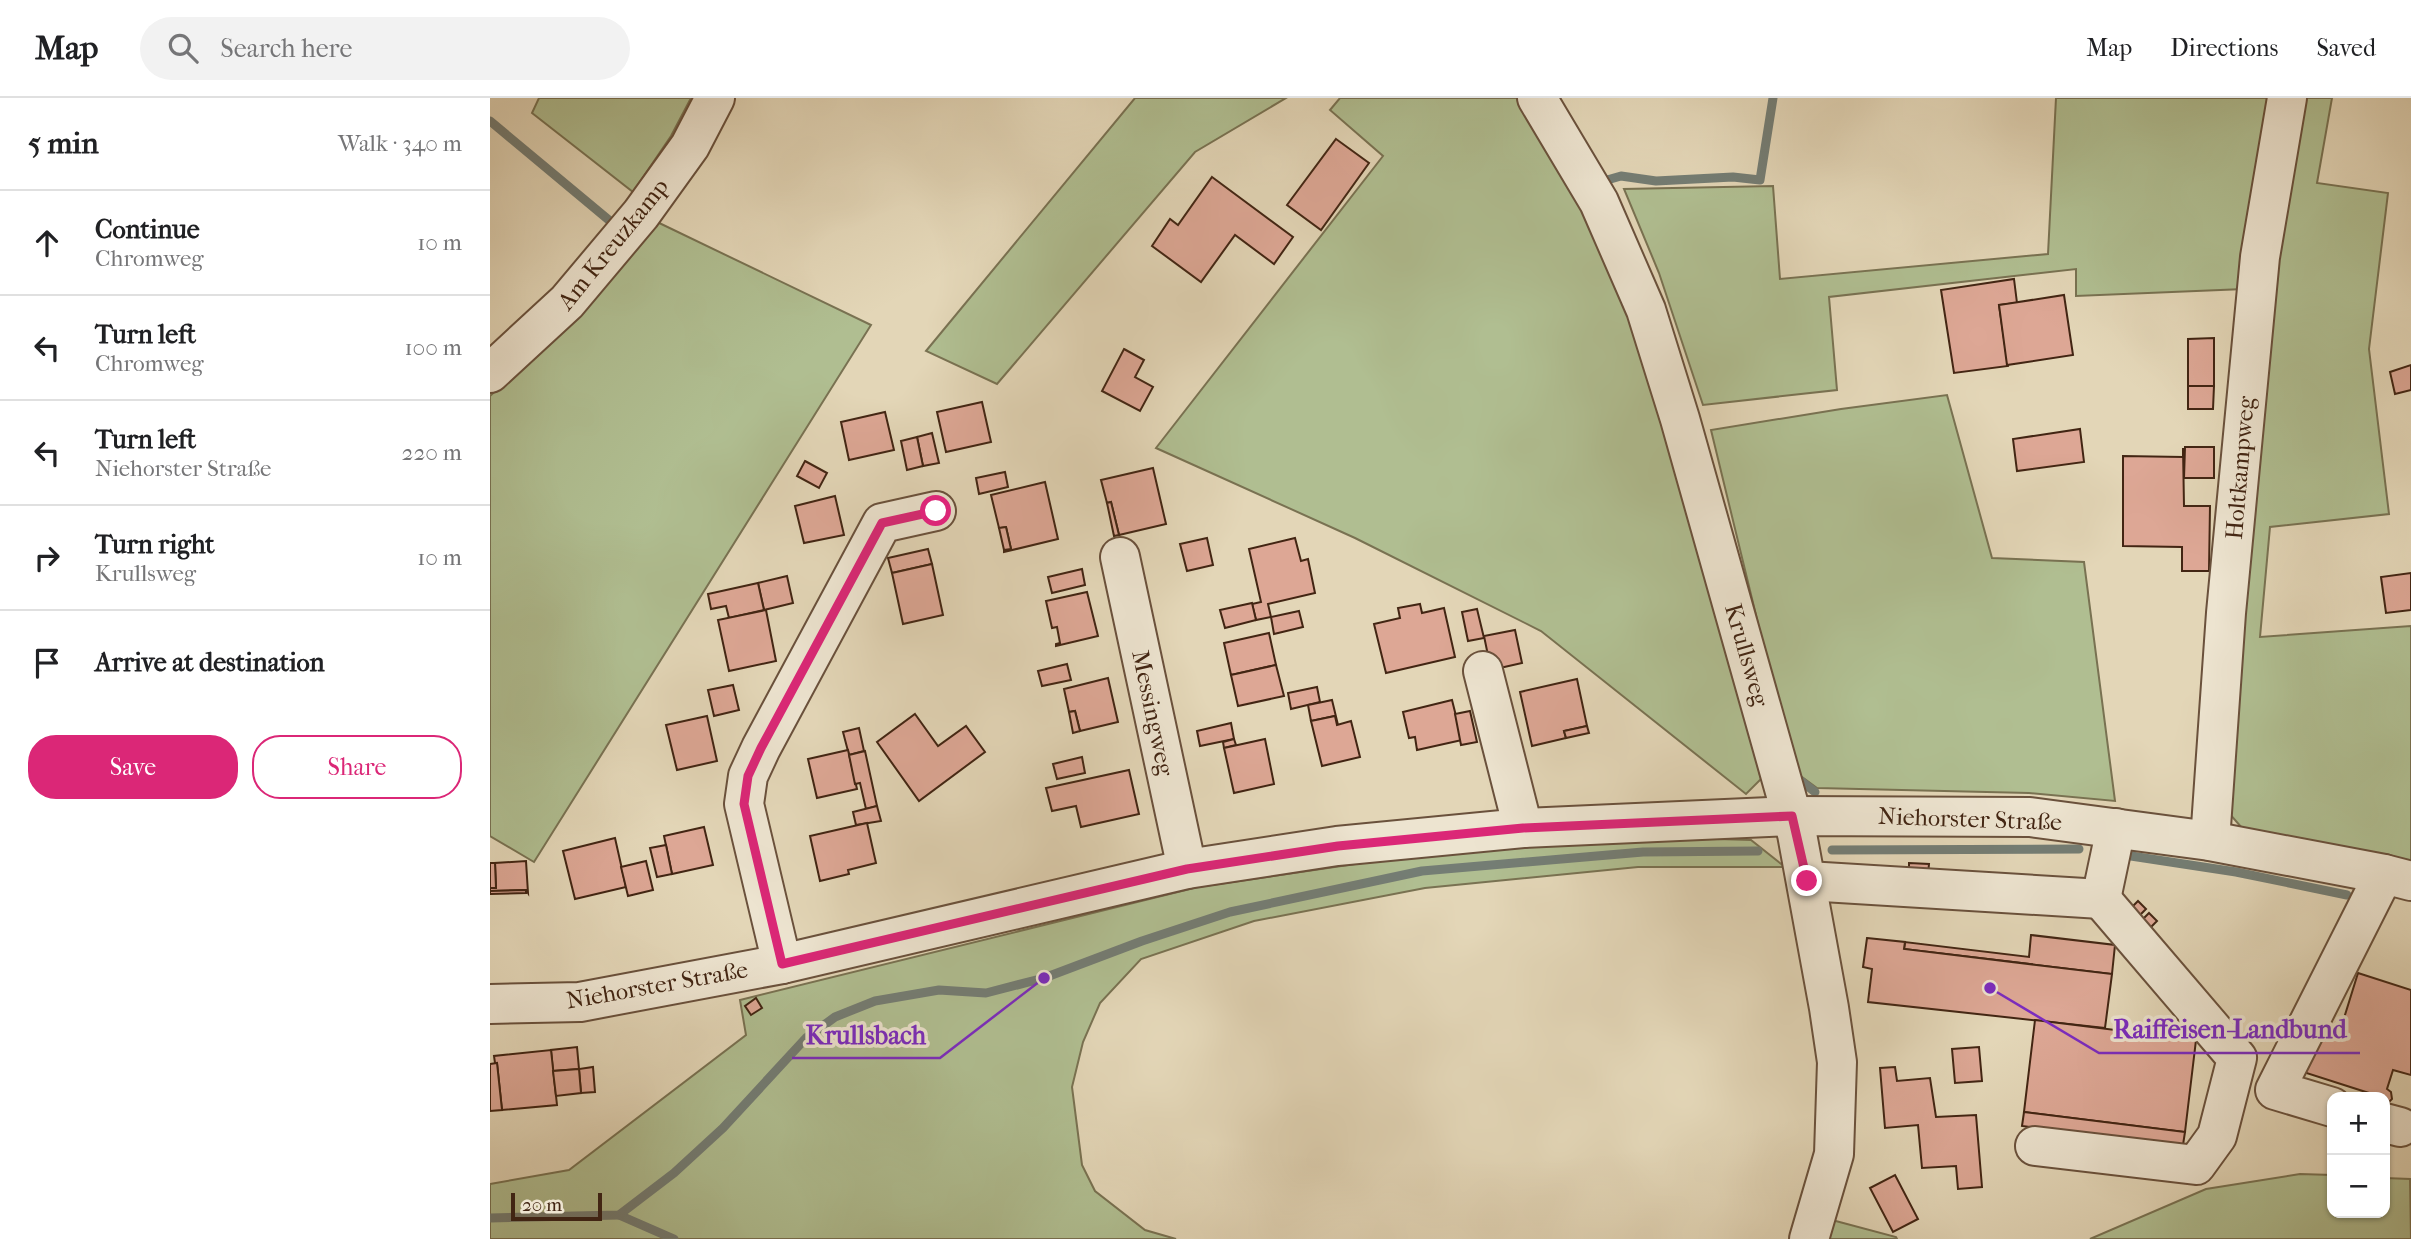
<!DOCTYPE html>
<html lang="en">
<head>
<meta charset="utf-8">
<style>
	body { margin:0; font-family:"IM FELL French Canon",serif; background:#f2f2f2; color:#202124 }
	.controls { position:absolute; right:21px; bottom:21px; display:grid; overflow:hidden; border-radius:14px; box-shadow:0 2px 5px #0004 }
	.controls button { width:63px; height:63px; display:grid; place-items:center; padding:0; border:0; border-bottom:2px solid #e0e0e0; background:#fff; color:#202124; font:35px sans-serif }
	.scale { position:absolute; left:21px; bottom:18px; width:91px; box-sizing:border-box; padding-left:7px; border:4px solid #422513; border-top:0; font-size:19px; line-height:24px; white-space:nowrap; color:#422513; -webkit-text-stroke:5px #ede4d0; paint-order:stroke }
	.stop { position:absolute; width:21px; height:21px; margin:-16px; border:5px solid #db2777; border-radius:50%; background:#fff }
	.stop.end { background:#db2777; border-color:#fff; box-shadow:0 2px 7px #0008 }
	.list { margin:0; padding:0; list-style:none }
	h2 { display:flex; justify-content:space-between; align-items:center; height:91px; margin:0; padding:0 28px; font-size:30px }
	h2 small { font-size:23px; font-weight:400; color:#757577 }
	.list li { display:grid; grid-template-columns:46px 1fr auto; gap:21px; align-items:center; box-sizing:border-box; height:105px; padding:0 28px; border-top:2px solid #e0e0e0 }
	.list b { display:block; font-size:26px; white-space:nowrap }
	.list p { margin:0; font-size:23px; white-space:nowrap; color:#757577 }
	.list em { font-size:23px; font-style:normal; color:#757577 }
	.actions { display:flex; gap:14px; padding:21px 28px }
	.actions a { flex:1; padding:16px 0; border:2px solid #db2777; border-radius:28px; text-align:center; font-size:24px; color:#db2777 }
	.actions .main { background:#db2777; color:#fff }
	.icon { flex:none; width:38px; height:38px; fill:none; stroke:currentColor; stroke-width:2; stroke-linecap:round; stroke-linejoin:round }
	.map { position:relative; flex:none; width:1921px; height:1141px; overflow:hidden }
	header { display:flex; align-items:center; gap:42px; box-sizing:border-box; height:98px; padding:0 35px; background:#fff; border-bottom:2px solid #e0e0e0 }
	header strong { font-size:33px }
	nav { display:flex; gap:38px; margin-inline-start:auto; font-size:24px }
	.search { width:490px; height:63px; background:#f2f2f2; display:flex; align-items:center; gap:18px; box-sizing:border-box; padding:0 24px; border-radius:38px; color:#757577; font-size:26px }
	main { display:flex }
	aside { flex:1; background:#fff }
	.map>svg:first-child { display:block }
</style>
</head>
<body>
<header>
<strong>Map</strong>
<div class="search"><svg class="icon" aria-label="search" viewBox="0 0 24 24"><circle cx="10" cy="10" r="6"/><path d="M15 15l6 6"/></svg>Search here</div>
<nav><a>Map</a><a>Directions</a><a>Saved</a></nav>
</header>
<main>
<aside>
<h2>5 min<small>Walk · 340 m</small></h2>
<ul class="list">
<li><svg class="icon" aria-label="ahead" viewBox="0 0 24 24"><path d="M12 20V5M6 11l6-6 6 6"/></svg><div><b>Continue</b><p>Chromweg</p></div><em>10 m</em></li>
<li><svg class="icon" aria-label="left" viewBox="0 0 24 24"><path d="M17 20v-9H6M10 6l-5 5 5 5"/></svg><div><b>Turn left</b><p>Chromweg</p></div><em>100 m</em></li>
<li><svg class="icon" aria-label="left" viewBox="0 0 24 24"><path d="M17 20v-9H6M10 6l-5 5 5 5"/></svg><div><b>Turn left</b><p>Niehorster Straße</p></div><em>220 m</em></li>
<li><svg class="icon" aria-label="right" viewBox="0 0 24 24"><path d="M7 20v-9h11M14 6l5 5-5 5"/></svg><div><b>Turn right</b><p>Krullsweg</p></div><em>10 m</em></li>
<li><svg class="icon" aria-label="arrive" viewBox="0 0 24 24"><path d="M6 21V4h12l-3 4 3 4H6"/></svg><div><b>Arrive at destination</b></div></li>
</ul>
<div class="actions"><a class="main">Save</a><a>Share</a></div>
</aside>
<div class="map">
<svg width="1921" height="1141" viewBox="0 0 1921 1141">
	<rect width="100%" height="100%" fill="#e3d6b7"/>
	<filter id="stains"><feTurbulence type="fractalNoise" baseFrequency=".00286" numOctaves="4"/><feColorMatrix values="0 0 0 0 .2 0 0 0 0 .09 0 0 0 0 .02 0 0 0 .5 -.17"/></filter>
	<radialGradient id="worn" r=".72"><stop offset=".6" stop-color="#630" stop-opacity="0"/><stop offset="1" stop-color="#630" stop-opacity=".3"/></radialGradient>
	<g fill="#b0be91" stroke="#797252" stroke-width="2">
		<polygon points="49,0 201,0 181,38 143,94 42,15"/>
		<polygon points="645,0 796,0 705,54 507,286 436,253"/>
		<polygon points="850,0 1033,0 1100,107 1181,326 1271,681 1256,696 1051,533 865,440 666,350 893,58 840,12"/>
		<polygon points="1566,0 1786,0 1754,191 1586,198 1586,171 1339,199 1347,292 1213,307 1169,175 1134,91 1283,88 1290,181 1558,156"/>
		<polygon points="1810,0 1842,0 1827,85 1898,95 1879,251 1899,416 1780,429 1770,539 1921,528 1921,765 1752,730 1738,714 1782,165"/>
		<polygon points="163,122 381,227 44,764 0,738 0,298 71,230"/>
		<polygon points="1457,297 1502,460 1594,464 1625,703 1539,695 1327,690 1308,676 1299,653 1221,332 1351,311"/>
		<polygon points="1158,739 1261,742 1295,769 1148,769 935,790 764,823 651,861 610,905 593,944 582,989 592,1067 605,1093 655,1132 686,1141 0,1141 0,1086 79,1072 256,937 250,902 708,789 933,756"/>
		<polygon points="1810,1076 1842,1077 1842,1115 1895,1115 1895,1080 1920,1081 1921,1141 1600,1141 1716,1091"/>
		<polygon points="1342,1122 1406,1139 1407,1141 1336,1141"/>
	</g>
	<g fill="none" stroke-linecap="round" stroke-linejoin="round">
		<g stroke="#747d74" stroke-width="9">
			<polyline points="0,23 126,128"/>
			<polyline points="1117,82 1131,78 1166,83 1243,79 1270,82 1283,0"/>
			<polyline points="1305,676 1307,680 1325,694"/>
			<polyline points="1342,752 1589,751"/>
			<polyline points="1641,758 1746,774 1857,797"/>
			<polyline points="129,1117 184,1141"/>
			<polyline points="0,1120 129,1117 184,1075 233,1030 316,940 345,919 385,903 449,892 496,895 554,880 652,843 740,814 932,773 1153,754 1268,753"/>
		</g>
	</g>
	<g fill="#dda795" stroke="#422513" stroke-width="2">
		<polygon points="846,41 879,65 831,132 797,107"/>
		<polygon points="722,79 803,139 784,166 745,137 711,184 662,148 680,121 688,127"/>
		<polygon points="1524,181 1527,205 1509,207 1518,268 1464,275 1451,192"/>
		<polygon points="1574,197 1583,257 1517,267 1509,207"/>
		<polygon points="1724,240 1724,288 1698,288 1698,241"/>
		<polygon points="634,251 654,262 645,279 663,289 650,313 612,293"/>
		<polygon points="1921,267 1921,292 1905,296 1900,274"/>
		<polygon points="1698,288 1724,288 1723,311 1698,311"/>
		<polygon points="492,304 501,344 456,354 447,314"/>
		<polygon points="395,314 404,352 359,362 351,324"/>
		<polygon points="1590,331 1594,364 1527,373 1523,341"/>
		<polygon points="442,335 449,365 433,368 427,339"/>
		<polygon points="427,339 433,368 417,372 411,343"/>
		<polygon points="1695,349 1724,349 1724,380 1694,380"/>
		<polygon points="1693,350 1694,408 1720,408 1719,473 1692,473 1692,449 1633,448 1633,358 1693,359"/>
		<polygon points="315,363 337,375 329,390 307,378"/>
		<polygon points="663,370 676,426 629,437 621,404 617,405 611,382"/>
		<polygon points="515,374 518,389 489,396 486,380"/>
		<polygon points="555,384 568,441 514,454 514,452 521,451 516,429 509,430 501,397"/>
		<polygon points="345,398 354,437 314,445 305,408"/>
		<polygon points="621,404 629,437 624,438 617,405"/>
		<polygon points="516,429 521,451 514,452 509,430"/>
		<polygon points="717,440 723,467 697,473 690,446"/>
		<polygon points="805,440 811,463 818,461 825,495 778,506 781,519 766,522 762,506 771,504 759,451"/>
		<polygon points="438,451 442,466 402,475 398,460"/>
		<polygon points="442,466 453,517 413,526 402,475"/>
		<polygon points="592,471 595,487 562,495 558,479"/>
		<polygon points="1921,475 1921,512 1896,515 1891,479"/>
		<polygon points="297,478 303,505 274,512 268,485"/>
		<polygon points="268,485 274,512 239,520 236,508 221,511 218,496"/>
		<polygon points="597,494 608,538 566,548 566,546 570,545 567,529 562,530 556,503"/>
		<polygon points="762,505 766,522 735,530 730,512"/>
		<polygon points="930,506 932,515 954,510 965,559 896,575 884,526 910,520 908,510"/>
		<polygon points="987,511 994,540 978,543 972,514"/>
		<polygon points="276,512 286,563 239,573 228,522"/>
		<polygon points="809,513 813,529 784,536 781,519"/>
		<polygon points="1025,532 1032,565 1001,572 994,538"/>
		<polygon points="779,535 786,567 741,577 734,545"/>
		<polygon points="577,566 581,582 552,588 548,573"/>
		<polygon points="786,567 794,598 748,608 741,577"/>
		<polygon points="618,580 628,624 590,633 585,613 579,614 574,591"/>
		<polygon points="1087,581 1097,628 1074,633 1076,640 1042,648 1030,594"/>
		<polygon points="243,587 249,612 224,618 218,592"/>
		<polygon points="827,589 830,604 801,611 798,595"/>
		<polygon points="842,602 848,627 845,618 821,623 818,607"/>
		<polygon points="962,602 972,642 927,652 925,639 919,640 913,614"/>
		<polygon points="585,613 590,633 583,635 579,614"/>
		<polygon points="980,613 987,644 971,647 965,616"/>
		<polygon points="425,616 448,648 476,628 495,654 429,703 387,644"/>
		<polygon points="217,618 227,663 187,672 176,627"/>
		<polygon points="845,618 847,627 861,623 870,659 832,668 821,623"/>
		<polygon points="741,625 744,641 710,648 707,633"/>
		<polygon points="1097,628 1099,635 1076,640 1074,633"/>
		<polygon points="369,630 374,653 359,657 353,634"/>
		<polygon points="744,641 746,647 734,650 733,644"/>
		<polygon points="775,641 784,686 744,695 734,650"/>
		<polygon points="358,652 367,691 327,700 318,661"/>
		<polygon points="375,653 387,708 376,711 370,685 365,686 359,657"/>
		<polygon points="592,659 595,675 567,681 563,666"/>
		<polygon points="639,672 649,716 591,729 586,708 562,713 556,690"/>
		<polygon points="387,708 391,723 366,727 363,714"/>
		<polygon points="377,725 386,765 358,772 359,776 330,783 320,738"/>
		<polygon points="214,729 223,767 182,776 174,738"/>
		<polygon points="125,740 136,789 85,801 73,753"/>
		<polygon points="176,747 182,776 167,779 160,750"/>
		<polygon points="36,763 38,795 36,792 0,793 0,790 6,790 5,765"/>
		<polygon points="156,763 163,792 138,798 131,769"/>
		<polygon points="0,765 5,765 6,790 0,790"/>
		<polygon points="1419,765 1439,766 1438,776 1419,776"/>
		<polygon points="36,792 36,795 0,796 0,793"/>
		<polygon points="1648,803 1656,811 1646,821 1638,813"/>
		<polygon points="1659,815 1667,823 1657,833 1649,825"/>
		<polygon points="1541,837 1625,847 1622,876 1414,851 1415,844 1539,859"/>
		<polygon points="1377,840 1415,844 1414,851 1622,876 1615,930 1378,904 1382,871 1373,869"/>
		<polygon points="1868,875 1921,892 1921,977 1903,972 1897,991 1901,994 1902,1001 1897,1006 1895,1006 1895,999 1881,999 1882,996 1807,972 1831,927 1850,933"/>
		<polygon points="266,900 272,910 261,917 255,908"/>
		<polygon points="1545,922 1706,942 1695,1034 1534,1014"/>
		<polygon points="87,949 89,971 63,973 61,952"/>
		<polygon points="1489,949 1492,983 1465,985 1462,951"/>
		<polygon points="61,952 67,1007 12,1012 7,965 5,965 4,958"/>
		<polygon points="7,965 12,1012 0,1013 0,966"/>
		<polygon points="103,969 105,994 91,995 89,971"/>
		<polygon points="1405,969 1407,983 1440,980 1446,1019 1486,1017 1492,1089 1468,1091 1466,1068 1432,1070 1428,1027 1395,1030 1390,970"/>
		<polygon points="89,971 91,995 66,998 63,973"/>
		<polygon points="1534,1014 1695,1034 1693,1047 1532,1028"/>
		<polygon points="1405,1077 1428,1121 1403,1134 1380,1090"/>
	</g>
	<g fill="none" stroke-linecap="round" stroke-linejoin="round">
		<g stroke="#6a513c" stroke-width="42">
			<g id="minor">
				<polyline points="1047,0 1109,104 1156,212 1190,321 1307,736 1339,910 1347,964 1344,1056 1319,1141"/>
				<polyline points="0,275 77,204 151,116 200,48 225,0"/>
				<polyline points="630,459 697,771"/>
				<polyline points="993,573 1033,730"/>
				<polyline points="1720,743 1736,515 1770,159 1797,0"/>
				<polyline points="1317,783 1611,801 1626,730"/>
				<polyline points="292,866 254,706 258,678 271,650 392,425 446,413"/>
				<polyline points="0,906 90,904 292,866 697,771 847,748 1033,730 1302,718 1540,719 1720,743 1894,776 1921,783"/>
				<polyline points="1842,1009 1785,992 1894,776"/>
				<polyline points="1895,1025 1910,1029"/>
				<polyline points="1545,1048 1706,1067 1727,1038 1747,960 1611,801"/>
			</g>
		</g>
		<use href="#minor" stroke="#ede4d0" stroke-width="38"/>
	</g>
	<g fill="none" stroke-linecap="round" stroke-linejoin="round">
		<polyline stroke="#db2777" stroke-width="9" points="446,413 392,425 271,650 258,678 254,706 292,866 697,771 848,748 1033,730 1302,718 1317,783"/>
	</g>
	<g text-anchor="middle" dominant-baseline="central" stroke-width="7" stroke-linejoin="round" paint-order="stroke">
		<g font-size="24" fill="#422513" stroke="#ede4d0">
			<text transform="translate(123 146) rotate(-51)">Am Kreuzkamp</text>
			<text transform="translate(1750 370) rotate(-85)">Holtkampweg</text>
			<text transform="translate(1257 557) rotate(74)">Krullsweg</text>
			<text transform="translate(663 615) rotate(78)">Messingweg</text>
			<text transform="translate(1480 721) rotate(2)">Niehorster Straße</text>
			<text transform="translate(167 887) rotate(-10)">Niehorster Straße</text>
		</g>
	</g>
	<path fill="none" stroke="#7b2cbf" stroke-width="2.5" d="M1500 890L1609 955H1870M554 880L450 960H302"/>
	<g fill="#7b2cbf" stroke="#ede4d0" stroke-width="2.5">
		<circle cx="1500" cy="890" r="7"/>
		<circle cx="554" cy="880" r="7"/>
	</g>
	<g font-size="26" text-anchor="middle" font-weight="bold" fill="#7b2cbf" stroke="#ede4d0" stroke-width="7" stroke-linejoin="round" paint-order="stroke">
		<text x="1740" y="940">Raiffeisen-Landbund</text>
		<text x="376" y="946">Krullsbach</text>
	</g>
	<rect width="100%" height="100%" filter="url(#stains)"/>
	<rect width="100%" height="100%" fill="url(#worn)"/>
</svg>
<div class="controls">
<button>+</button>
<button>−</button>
</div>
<div class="scale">20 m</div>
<div class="stop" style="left:446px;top:413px"></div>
<div class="stop end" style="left:1317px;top:783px"></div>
</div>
</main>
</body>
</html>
